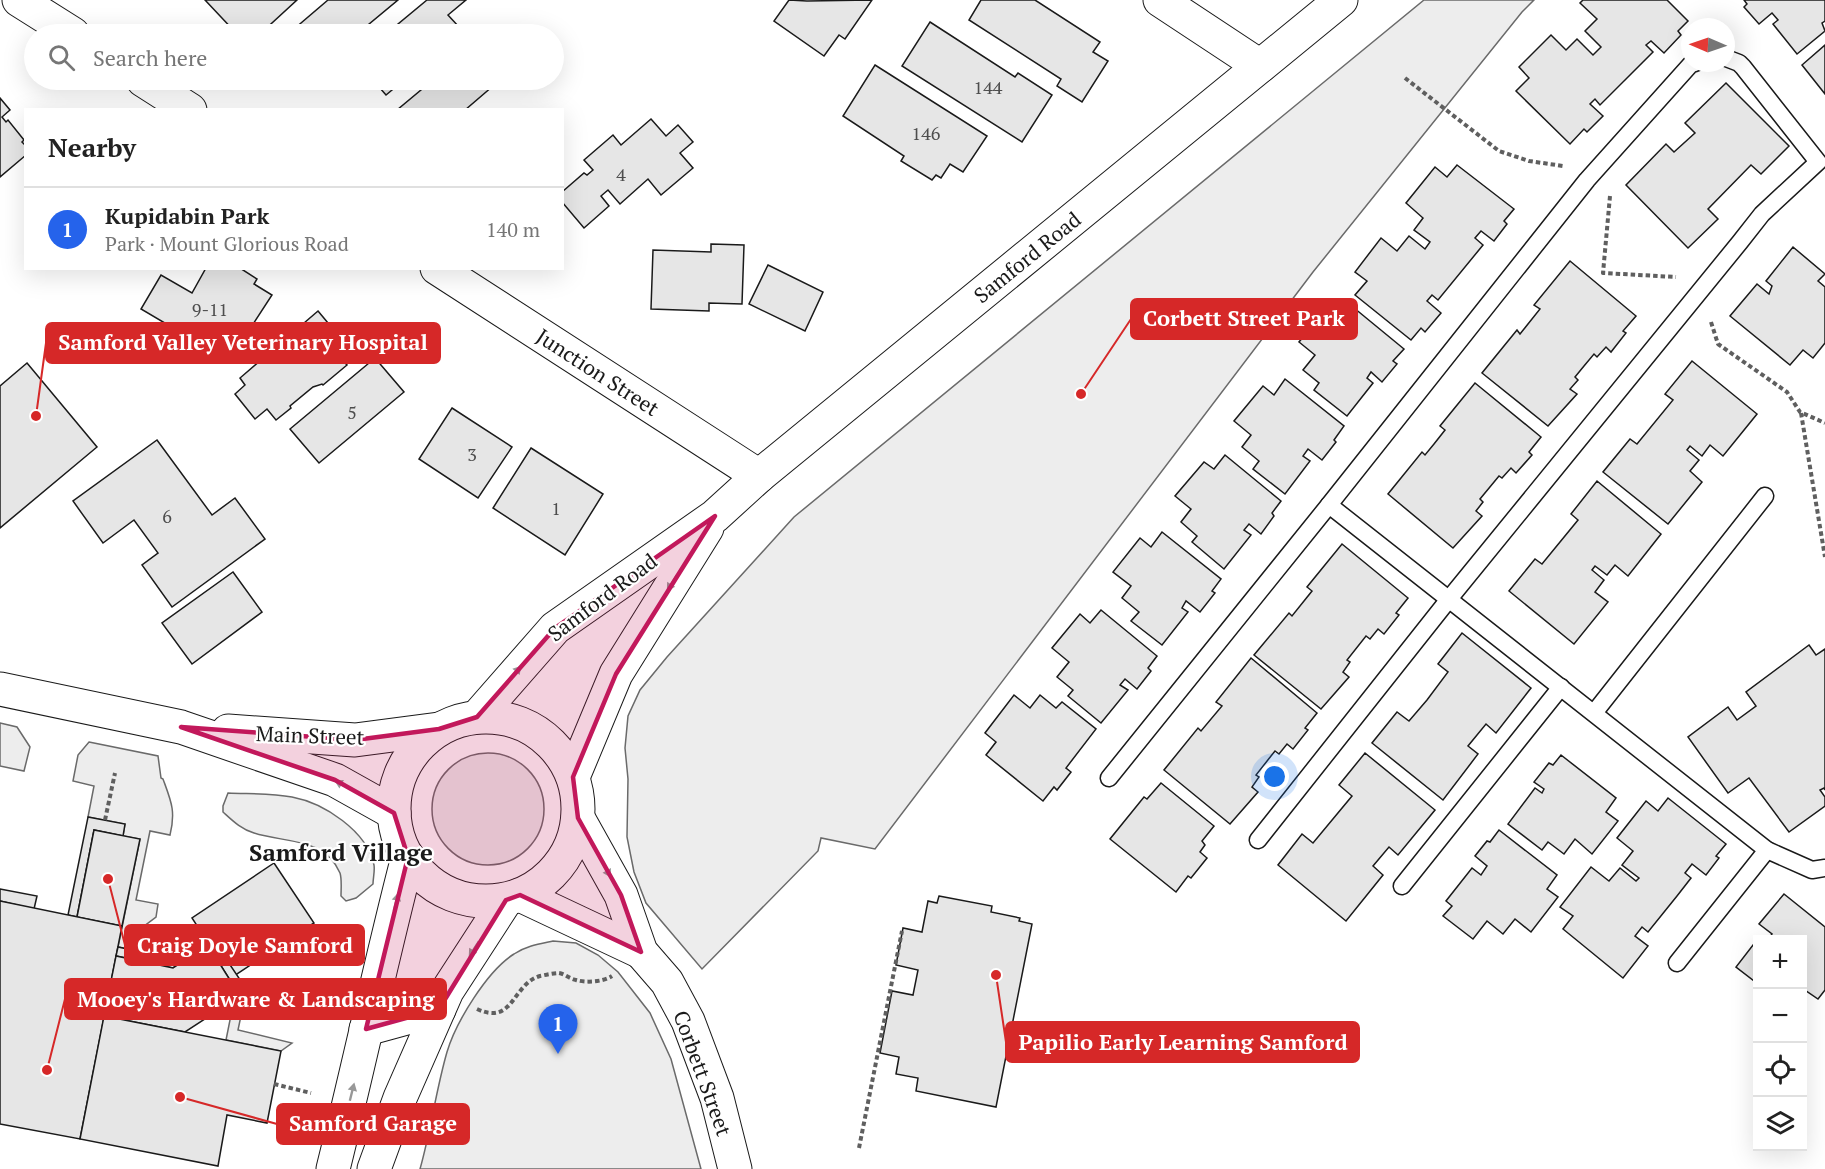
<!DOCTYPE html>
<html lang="en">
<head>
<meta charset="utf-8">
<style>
	body { margin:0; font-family:"PT Serif",serif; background:#f2f2f2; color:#222 }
	.controls { position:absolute; right:18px; bottom:18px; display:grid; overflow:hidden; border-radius:0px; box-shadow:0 6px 24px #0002 }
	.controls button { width:54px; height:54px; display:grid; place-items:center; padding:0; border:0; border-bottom:2px solid #e0e0e0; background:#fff; color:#222; font:30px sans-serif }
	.compass { position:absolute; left:1681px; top:18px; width:54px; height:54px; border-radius:50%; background:#fff; box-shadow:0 6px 24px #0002; rotate:272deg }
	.you { position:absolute; left:1275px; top:777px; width:21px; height:21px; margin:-15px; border:4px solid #fff; border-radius:50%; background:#1a73e8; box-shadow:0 0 0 9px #1a73e833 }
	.badge { display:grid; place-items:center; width:39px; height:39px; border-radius:50%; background:#2563eb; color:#fff; font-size:20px; font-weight:700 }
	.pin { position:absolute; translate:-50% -50px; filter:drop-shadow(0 2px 3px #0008) }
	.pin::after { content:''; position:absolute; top:32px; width:21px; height:18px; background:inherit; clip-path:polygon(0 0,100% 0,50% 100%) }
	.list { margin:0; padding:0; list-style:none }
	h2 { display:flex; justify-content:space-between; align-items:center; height:78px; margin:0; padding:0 24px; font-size:26px }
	h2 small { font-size:20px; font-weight:400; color:#767676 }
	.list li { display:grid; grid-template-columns:39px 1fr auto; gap:18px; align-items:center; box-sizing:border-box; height:84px; padding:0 24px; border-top:2px solid #e0e0e0 }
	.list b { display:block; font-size:22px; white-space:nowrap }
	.list p { margin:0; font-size:20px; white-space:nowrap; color:#767676 }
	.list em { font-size:20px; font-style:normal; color:#767676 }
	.icon { flex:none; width:33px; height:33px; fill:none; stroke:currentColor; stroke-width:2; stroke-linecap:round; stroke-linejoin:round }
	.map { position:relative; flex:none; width:1825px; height:1169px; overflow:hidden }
	.search { position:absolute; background:#fff; box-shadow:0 6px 24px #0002; left:24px; top:24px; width:540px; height:66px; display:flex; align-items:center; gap:15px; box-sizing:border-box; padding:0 21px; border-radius:33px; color:#767676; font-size:22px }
	.panel { position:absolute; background:#fff; box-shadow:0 6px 24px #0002; left:24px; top:108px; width:540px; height:162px; border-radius:0px }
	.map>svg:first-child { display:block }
</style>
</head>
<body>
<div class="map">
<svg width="1825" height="1169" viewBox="0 0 1825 1169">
	<rect width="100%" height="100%" fill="#fff"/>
	<g fill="#ededed" stroke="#6a6a6a" stroke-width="1.5">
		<polygon points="1424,0 1534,0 1522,12 1313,272 875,849 821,838 818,851 702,969 646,903 634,872 627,837 628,779 625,748 628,716 640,690 667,657 794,517"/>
		<polygon points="0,723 17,727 30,747 24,771 0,766"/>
		<path d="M89,742L158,756L161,778L163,779C171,801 176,811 170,835L150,831L136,900L158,904L156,917L135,933L147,948V953L118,947L140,839L123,836L125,824L88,817L94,786L73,781L78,755Z"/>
		<circle cx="488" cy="809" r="56"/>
		<path d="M228,793C249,794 271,793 292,797C324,803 367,831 374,865C375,871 373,878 373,884L356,898L346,901L341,896C341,889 342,879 340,873C325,837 284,843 254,833C241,829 233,821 223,812V806Z"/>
		<path d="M553,941L576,943L598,955L618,972L650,1013L671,1059L701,1169H420C431,1130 436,1090 447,1052C456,1022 487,971 514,954C526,946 539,944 553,941Z"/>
		<polygon points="232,1010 242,1011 238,1030 292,1043 281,1051 226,1040"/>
	</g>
	<g fill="#e6e6e6" stroke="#1a1a1a" stroke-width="1.5">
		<polygon points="205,0 297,0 260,34 237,34"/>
		<polygon points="328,0 398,0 357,34 299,34 294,29"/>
		<polygon points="427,0 466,0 448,15 460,28 457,30 459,33 386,34"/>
		<polygon points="789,0 807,1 872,0 845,39 839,35 824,56 774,21"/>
		<polygon points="981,0 1035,0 1100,42 1093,52 1108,61 1082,102 1057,86 1061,79 969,20"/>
		<polygon points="1583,0 1667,0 1688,21 1678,31 1681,35 1664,53 1651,41 1646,45 1653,52 1600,105 1595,99 1590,104 1603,116 1587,132 1584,129 1570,144 1516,91 1529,78 1519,67 1551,35 1566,50 1577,39 1593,55 1601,47 1585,31 1597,19 1580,3"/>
		<polygon points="1744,0 1825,0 1825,21 1822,23 1825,31 1797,54 1773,24 1778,20 1772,13 1759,24 1744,7 1747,4"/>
		<polygon points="930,22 1015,77 1018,73 1052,95 1022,142 902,66"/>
		<polygon points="1825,45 1825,94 1802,65"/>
		<polygon points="875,65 987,136 963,172 950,164 941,178 936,175 932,180 901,161 904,156 843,116"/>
		<polygon points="373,80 404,80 386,95"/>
		<polygon points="433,80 487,80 493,86 465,110 397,110"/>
		<polygon points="1726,83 1789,146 1761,174 1751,165 1708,209 1718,219 1688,248 1626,185 1666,144 1674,152 1695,133 1685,123"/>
		<polygon points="0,98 10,110 2,117 6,122 8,120 24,140 22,142 26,146 26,155 0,177"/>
		<polygon points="651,119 666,136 678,125 693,142 680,153 693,168 661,195 648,179 620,204 608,190 601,196 609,206 584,228 562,202 562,192 584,173 587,175 593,170 584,160 613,135 621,145"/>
		<polygon points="1457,165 1514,209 1504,221 1507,224 1494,241 1481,231 1475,238 1483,245 1438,300 1432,295 1427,301 1441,313 1425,332 1421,328 1411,340 1355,295 1367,281 1355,272 1381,238 1397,251 1409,236 1425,249 1430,242 1414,230 1423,218 1406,203 1435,167 1447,177"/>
		<polygon points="711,244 744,245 742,304 709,303 709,311 651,309 653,250 711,252"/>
		<polygon points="1793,247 1825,274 1818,281 1825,287 1825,343 1813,358 1803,350 1790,365 1730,316 1757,284 1769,294 1772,286 1766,281"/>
		<polygon points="1570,261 1636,316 1623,331 1626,333 1611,352 1606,347 1597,357 1594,354 1584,366 1575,377 1578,380 1570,389 1577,394 1548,426 1482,373 1517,330 1520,334 1540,309 1534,305"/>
		<polygon points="768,265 823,292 805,331 749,304"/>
		<polygon points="206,268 240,268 257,279 254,284 272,295 229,361 141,309 161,275 192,293"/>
		<polygon points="1348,303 1404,349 1393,361 1397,364 1382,382 1371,372 1367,378 1373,383 1347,416 1314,390 1319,383 1303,370 1315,355 1299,342 1326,310 1336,318"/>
		<polygon points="318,311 348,347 338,355 347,365 323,385 322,384 313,387 290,406 291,408 276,420 267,409 255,419 235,394 245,385 240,378"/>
		<polygon points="375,358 404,392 319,463 290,429"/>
		<polygon points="1692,361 1757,414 1723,456 1710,445 1702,456 1690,446 1687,450 1699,460 1690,471 1702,482 1668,524 1603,472 1630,439 1637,444 1673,400 1665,394"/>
		<polygon points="27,363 97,447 0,528 0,386"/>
		<polygon points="1285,379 1344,426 1334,440 1336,442 1322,460 1308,449 1303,456 1310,461 1285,494 1253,469 1259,461 1242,447 1251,435 1234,421 1263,386 1274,395"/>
		<polygon points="1475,383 1541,437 1529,452 1532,455 1516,473 1511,468 1502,478 1499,476 1480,499 1483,502 1476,511 1482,516 1453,548 1388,494 1422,452 1425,455 1434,444 1445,430 1440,426"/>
		<polygon points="452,408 512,447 478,498 419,459"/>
		<polygon points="157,440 212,515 235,498 265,539 172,607 142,565 158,553 134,520 103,543 73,501"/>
		<polygon points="531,448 603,494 565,555 493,508"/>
		<polygon points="1225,455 1281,501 1272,513 1274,516 1261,534 1249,524 1244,530 1251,535 1224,569 1192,542 1197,536 1181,522 1191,509 1175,496 1204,462 1214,469"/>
		<polygon points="1597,481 1661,534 1628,576 1615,565 1607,575 1595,566 1592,570 1604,580 1595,592 1608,602 1574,644 1509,591 1535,559 1542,564 1578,520 1571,514"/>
		<polygon points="1162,532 1221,579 1212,591 1215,593 1200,612 1186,601 1182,608 1188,612 1162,645 1131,621 1139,612 1122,598 1131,586 1113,572 1140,538 1151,547"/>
		<polygon points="1342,544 1408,598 1396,613 1399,615 1384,634 1378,629 1370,639 1366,636 1347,660 1350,662 1343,672 1349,677 1321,709 1254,655 1289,613 1292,616 1312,591 1307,587"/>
		<polygon points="233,572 262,612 192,664 162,623"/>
		<polygon points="1101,610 1157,656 1148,668 1151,671 1137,689 1125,679 1120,685 1128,690 1101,723 1068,696 1073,690 1057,677 1069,662 1052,648 1080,614 1090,623"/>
		<polygon points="1462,633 1531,688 1496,733 1486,724 1468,746 1478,754 1443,800 1372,743 1397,712 1409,721 1427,700 1448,672 1438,664"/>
		<polygon points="1809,645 1816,655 1825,649 1825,790 1824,788 1820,790 1825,797 1825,806 1789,832 1749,778 1728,793 1688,737 1728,707 1737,720 1756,706 1746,692"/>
		<polygon points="1251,658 1317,713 1305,728 1308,730 1293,749 1287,744 1279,754 1275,751 1256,775 1259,777 1252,787 1258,792 1230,824 1164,770 1198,728 1201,731 1222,706 1216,702"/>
		<polygon points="1014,695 1030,708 1040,695 1056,708 1062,702 1096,729 1066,768 1071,772 1057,790 1054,787 1043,801 986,755 996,742 985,733"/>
		<polygon points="1365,753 1435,810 1398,855 1389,847 1373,866 1383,875 1346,921 1278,865 1302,834 1313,843 1352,796 1339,785"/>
		<polygon points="1561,755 1616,798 1606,812 1618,821 1592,854 1575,839 1564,854 1548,842 1542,850 1508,824 1535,788 1542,793 1544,789 1534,782 1549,763 1553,765"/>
		<polygon points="1161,783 1214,826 1202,841 1205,845 1200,852 1207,858 1191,878 1188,876 1176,892 1110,839 1144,797 1147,799"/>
		<polygon points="1668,798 1726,844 1716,856 1719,858 1706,875 1692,864 1685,873 1691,878 1677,896 1648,932 1642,927 1635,936 1648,946 1623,978 1563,929 1573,916 1560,907 1591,867 1609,881 1620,868 1636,881 1639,878 1622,865 1633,851 1617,838 1646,801 1658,811"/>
		<polygon points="88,817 125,824 123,836 94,830 77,917 68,915"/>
		<polygon points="94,830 140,839 122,926 77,917"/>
		<polygon points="1499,830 1557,875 1547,889 1558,897 1531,932 1515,919 1503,934 1487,921 1473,939 1443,916 1452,906 1446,901 1472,868 1481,875 1487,866 1475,856 1487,841 1490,842"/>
		<polygon points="274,863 314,923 231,978 192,918"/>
		<polygon points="0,889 37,896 34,909 0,901"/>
		<polygon points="1784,894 1825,927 1825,990 1818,999 1802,988 1802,940 1768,940 1772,934 1759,924"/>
		<polygon points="939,896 992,906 991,912 1020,918 1019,921 1032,924 996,1107 916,1091 918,1078 896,1074 899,1057 880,1053 892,991 913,995 918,970 896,965 903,928 922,932 928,901 937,903"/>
		<polygon points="0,901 122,926 80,1139 0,1124"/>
		<polygon points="210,935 251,996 232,1010 228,1003 240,996 208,945 173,968 116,956 118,947 169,958 176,957"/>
		<polygon points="1760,936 1763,940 1758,940 1758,984 1736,967"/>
		<polygon points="208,945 240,996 185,1032 104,1016 116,956 173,968"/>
		<polygon points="104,1016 281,1051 267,1123 227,1115 218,1166 80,1139"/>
	</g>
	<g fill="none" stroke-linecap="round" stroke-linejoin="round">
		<g stroke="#1a1a1a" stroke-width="19">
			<g id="service">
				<polyline points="1329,505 1587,180 1691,64 1695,63"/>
				<polyline points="1594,713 1765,496"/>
				<polyline points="1109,778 1329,505 1767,850 1812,870 1825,868"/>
				<polyline points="1258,840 1449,599 1740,242 1762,214 1818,162 1743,67 1739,63 1726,58"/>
				<polyline points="1402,886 1561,687"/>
				<polyline points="1677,963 1767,850"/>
			</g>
		</g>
		<g stroke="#1a1a1a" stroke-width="35">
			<g id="minor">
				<polyline points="19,0 73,34"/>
				<polyline points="1160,0 1260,66"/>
				<polyline points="143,80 190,110"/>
				<polyline points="437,268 759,476"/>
				<polyline points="578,818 621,895 641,952 667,982 688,1021 717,1098 735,1169"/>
				<polyline points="520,895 641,952"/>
			</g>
		</g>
		<g stroke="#1a1a1a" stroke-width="35">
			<g id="secondary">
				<polyline points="366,1029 439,1009"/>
				<path d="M333,1169C359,1065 381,961 408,857"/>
				<polyline points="374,1169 400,1098 447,991 506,900"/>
			</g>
		</g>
		<g stroke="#1a1a1a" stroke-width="35">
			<g id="primary">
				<polyline points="0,689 181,727 335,780 394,813"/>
				<polyline points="477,717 555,628 715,516 759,476 1341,0"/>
				<circle cx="486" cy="809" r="92"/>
				<polyline points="228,731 355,740 439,729"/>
				<polyline points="573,777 616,674 707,528"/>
			</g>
		</g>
		<g stroke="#5f5f5f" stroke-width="4" stroke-dasharray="4.5 3" stroke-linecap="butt">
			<polyline points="1405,78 1499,151 1529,161 1563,166"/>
			<polyline points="1610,196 1603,273 1676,277"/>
			<polyline points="1711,322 1718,344 1787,392 1800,412 1825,423"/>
			<polyline points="1801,413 1825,557"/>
			<polyline points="105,820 115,773"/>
			<path d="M477,1009C514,1026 512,984 540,976C545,975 554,973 559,973C565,974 570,979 576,980C586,983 603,982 612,976"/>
			<polyline points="274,1084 311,1093"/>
			<polyline points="859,1148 902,931"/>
		</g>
		<use href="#service" stroke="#fff" stroke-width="16"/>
		<use href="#minor" stroke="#fff" stroke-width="33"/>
		<use href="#secondary" stroke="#fff" stroke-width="33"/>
		<use href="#primary" stroke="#fff" stroke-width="33"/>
	</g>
	<defs><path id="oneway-solid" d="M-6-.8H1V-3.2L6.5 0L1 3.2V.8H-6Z" transform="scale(1.5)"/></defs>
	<g fill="#989898">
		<use href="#oneway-solid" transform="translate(672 583) rotate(122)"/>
		<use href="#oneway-solid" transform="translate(515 673) rotate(-49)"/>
		<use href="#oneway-solid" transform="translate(343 785) rotate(-152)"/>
		<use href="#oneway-solid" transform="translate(606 869) rotate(61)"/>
		<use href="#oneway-solid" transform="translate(396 902) rotate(-76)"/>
		<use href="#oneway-solid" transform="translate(474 949) rotate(123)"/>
		<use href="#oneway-solid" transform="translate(352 1092) rotate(-76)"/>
	</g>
	<path fill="#c2185b" fill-opacity="0.2" stroke="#c2185b" stroke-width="4.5" stroke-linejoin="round" d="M715,516L616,674L573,777L578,818L621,895L641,952L520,895L506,900L439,1009L366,1029L408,857L394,813L335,780L181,727L355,740L439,729L477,717L555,628Z"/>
	<g text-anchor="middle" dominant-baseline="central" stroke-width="4.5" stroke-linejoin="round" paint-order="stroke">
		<g font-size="18" fill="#4d4d4d">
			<text x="988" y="87">144</text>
			<text x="926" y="133">146</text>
			<text x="621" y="174">4</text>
			<text x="210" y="309">9-11</text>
			<text x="352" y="412">5</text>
			<text x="472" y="454">3</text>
			<text x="556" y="508">1</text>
			<text x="167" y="516">6</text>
		</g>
		<g font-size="21" fill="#1a1a1a" stroke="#fff">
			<text transform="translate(1027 257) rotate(-39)">Samford Road</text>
			<text transform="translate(598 372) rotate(33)">Junction Street</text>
			<text transform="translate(602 597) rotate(-37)">Samford Road</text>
			<text transform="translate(310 735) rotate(2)">Main Street</text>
			<text transform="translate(703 1073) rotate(70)">Corbett Street</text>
		</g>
		<g font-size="24" font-weight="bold" fill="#1a1a1a" stroke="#fff">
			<text x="341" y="852">Samford Village</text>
		</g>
	</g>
	<path fill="none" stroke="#d62828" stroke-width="2" d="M1081 394L1131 319M36 416L46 343M108 879L125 945M47 1070L65 999M996 975L1006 1042M180 1097L277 1124"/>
	<g fill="#d62828" stroke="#fff" stroke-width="2">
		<circle cx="1081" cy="394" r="6"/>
		<circle cx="36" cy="416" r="6"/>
		<circle cx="108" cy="879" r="6"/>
		<circle cx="47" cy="1070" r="6"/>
		<circle cx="996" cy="975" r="6"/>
		<circle cx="180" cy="1097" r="6"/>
	</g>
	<g fill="#d62828" stroke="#d62828" stroke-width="2">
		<rect x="1131" y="299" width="226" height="40" rx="6"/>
		<rect x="46" y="323" width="394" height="40" rx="6"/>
		<rect x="125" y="925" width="239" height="40" rx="6"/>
		<rect x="65" y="979" width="381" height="40" rx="6"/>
		<rect x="1006" y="1022" width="353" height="40" rx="6"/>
		<rect x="277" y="1104" width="192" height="40" rx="6"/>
	</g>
	<g font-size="22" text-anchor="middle" font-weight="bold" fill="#fff">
		<text x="1244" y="326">Corbett Street Park</text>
		<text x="243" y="350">Samford Valley Veterinary Hospital</text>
		<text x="245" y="953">Craig Doyle Samford</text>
		<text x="256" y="1007">Mooey's Hardware &amp; Landscaping</text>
		<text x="1183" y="1050">Papilio Early Learning Samford</text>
		<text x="373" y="1131">Samford Garage</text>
	</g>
</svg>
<div class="controls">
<button>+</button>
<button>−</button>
<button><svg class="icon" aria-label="locate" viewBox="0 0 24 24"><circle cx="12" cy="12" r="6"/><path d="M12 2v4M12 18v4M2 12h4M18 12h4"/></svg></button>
<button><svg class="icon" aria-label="layers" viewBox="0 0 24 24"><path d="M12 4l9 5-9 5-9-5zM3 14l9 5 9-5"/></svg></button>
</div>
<svg class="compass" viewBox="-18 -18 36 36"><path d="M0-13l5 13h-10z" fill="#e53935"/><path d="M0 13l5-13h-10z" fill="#767676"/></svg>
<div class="you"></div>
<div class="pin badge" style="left:558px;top:1054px">1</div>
<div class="search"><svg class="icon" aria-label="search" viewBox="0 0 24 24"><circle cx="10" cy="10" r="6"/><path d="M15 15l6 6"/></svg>Search here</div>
<section class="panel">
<h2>Nearby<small></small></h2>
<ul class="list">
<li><span class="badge">1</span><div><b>Kupidabin Park</b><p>Park · Mount Glorious Road</p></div><em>140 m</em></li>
</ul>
</section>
</div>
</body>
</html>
